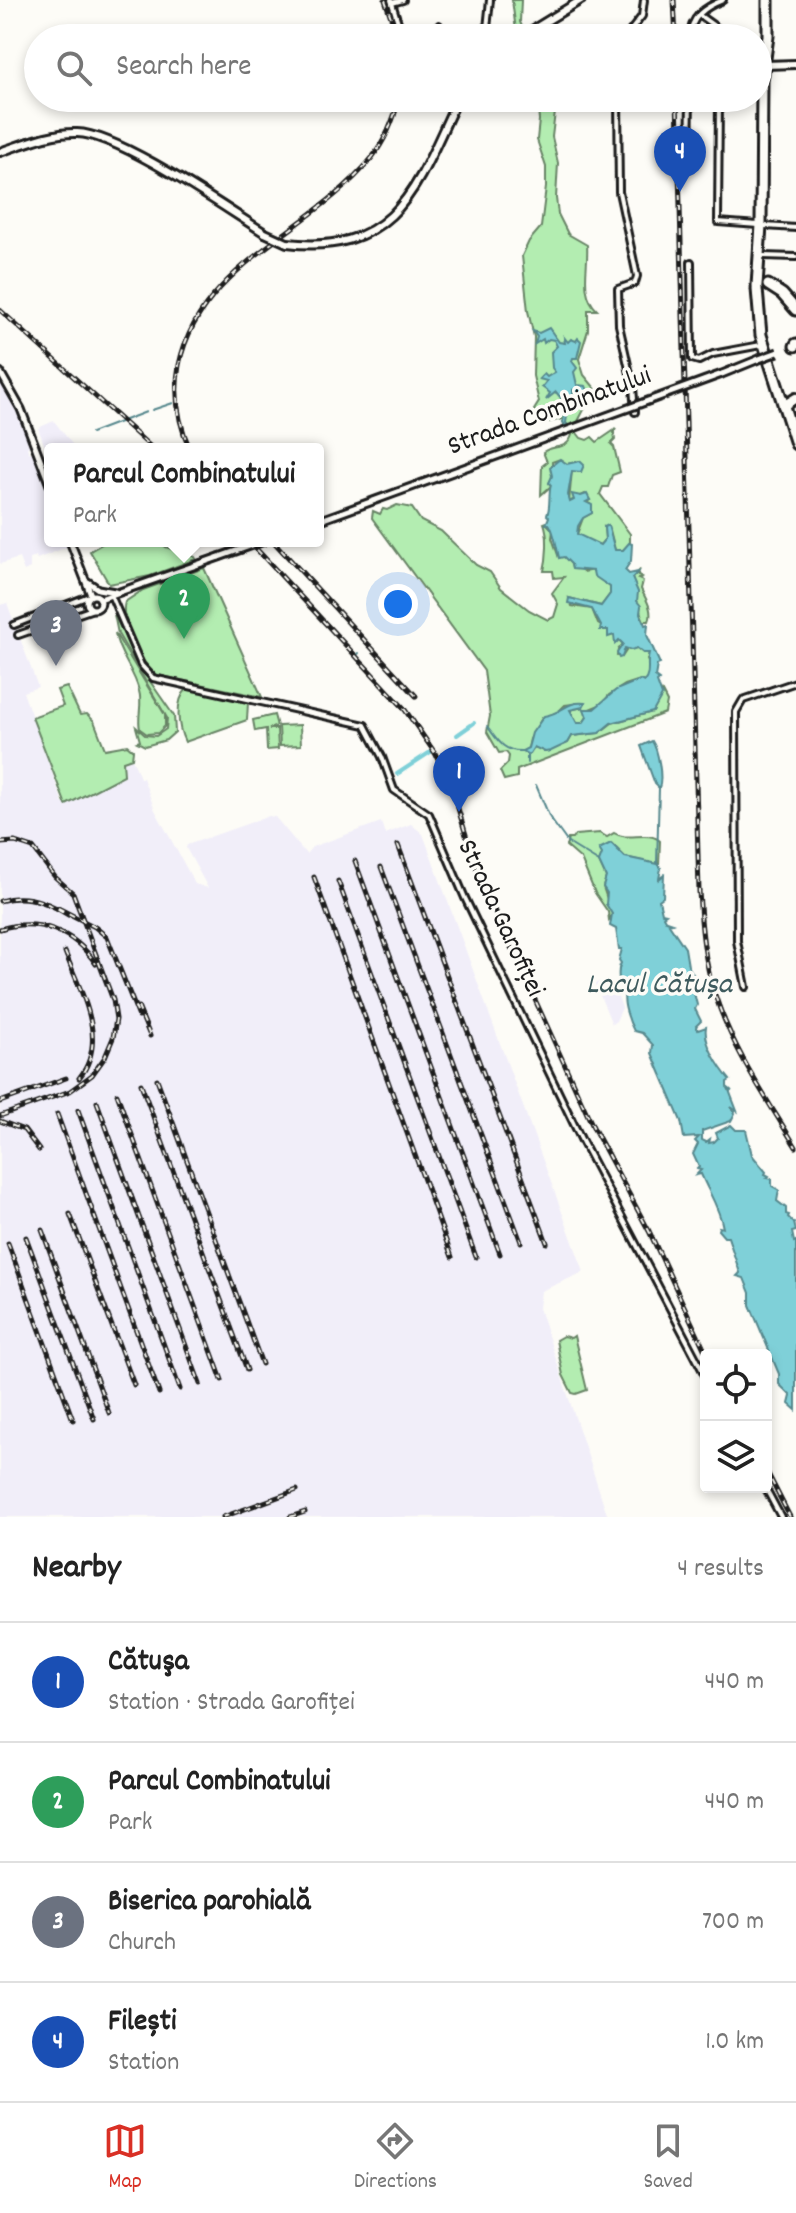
<!DOCTYPE html>
<html lang="en">
<head>
<meta charset="utf-8">
<style>
	body { margin:0; font-family:Dekko,sans-serif; background:#f6f6f6; color:#222 }
	.controls { position:absolute; right:24px; bottom:24px; display:grid; overflow:hidden; border-radius:8px; box-shadow:0 4px 12px #0003 }
	.controls button { width:72px; height:72px; display:grid; place-items:center; padding:0; border:0; border-bottom:2px solid #e0e0e0; background:#fff; color:#222; font:40px sans-serif }
	.you { position:absolute; left:398px; top:604px; width:28px; height:28px; margin:-20px; border:6px solid #fff; border-radius:50%; background:#1a73e8; box-shadow:0 0 0 12px #1a73e833 }
	.badge { display:grid; place-items:center; width:52px; height:52px; border-radius:50%; background:#d93025; color:#fff; font-size:26px; font-weight:700 }
	.pin { position:absolute; translate:-50% -66px; filter:drop-shadow(0 2px 4px #0008) }
	.pin::after { content:''; position:absolute; top:42px; width:28px; height:24px; background:inherit; clip-path:polygon(0 0,100% 0,50% 100%) }
	.popup { position:absolute; left:44px; top:443px; width:280px; height:104px; box-sizing:border-box; display:grid; place-content:center; border-radius:8px; background:#fff; filter:drop-shadow(0 2px 6px #0005); font-size:26px; white-space:nowrap; color:#767676 }
	.popup b { font-size:30px; color:#222 }
	.popup::after { content:''; position:absolute; left:50%; top:100%; margin-left:-16px; border:16px solid transparent; border-top-color:#fff }
	.list { margin:0; padding:0; list-style:none }
	h2 { display:flex; justify-content:space-between; align-items:center; height:104px; margin:0; padding:0 32px; font-size:34px }
	h2 small { font-size:26px; font-weight:400; color:#767676 }
	.list li { display:grid; grid-template-columns:52px 1fr auto; gap:24px; align-items:center; box-sizing:border-box; height:120px; padding:0 32px; border-top:2px solid #e0e0e0 }
	.list b { display:block; font-size:30px; white-space:nowrap }
	.list p { margin:0; font-size:26px; white-space:nowrap; color:#767676 }
	.list em { font-size:26px; font-style:normal; color:#767676 }
	.icon { flex:none; width:44px; height:44px; fill:none; stroke:currentColor; stroke-width:2; stroke-linecap:round; stroke-linejoin:round }
	.map { position:relative; flex:none; width:796px; height:1517px; overflow:hidden }
	.search { position:absolute; background:#fff; box-shadow:0 4px 12px #0003; left:24px; right:24px; top:24px; height:88px; display:flex; align-items:center; gap:20px; box-sizing:border-box; padding:0 28px; border-radius:44px; color:#767676; font-size:30px }
	.sheet { height:584px; background:#fff }
	nav { display:flex; justify-content:space-around; align-items:center; box-sizing:border-box; height:112px; border-top:2px solid #e0e0e0; background:#fff; font-size:22px; color:#767676 }
	nav a { display:grid; justify-items:center; gap:4px }
	nav .on { color:#d93025 }
	.map>svg:first-child { display:block }
</style>
</head>
<body>
<div class="map">
<svg width="796" height="1517" viewBox="0 0 796 1517">
	<rect width="100%" height="100%" fill="#fdfcf7"/>
	<filter id="ink" filterUnits="userSpaceOnUse"><feTurbulence type="fractalNoise" baseFrequency=".0125" numOctaves="2"/><feDisplacementMap in="SourceGraphic" scale="16" xChannelSelector="R" yChannelSelector="G"/><feConvolveMatrix kernelMatrix="1 2 1 2 8 2 1 2 1" color-interpolation-filters="sRGB"/></filter>
	<g filter="url(#ink)">
		<g fill="#f1eef9">
			<polygon points="0,377 15,403 31,443 27,448 29,452 34,453 50,495 50,541 67,541 69,546 37,559 36,556 30,559 30,568 24,571 19,558 0,564"/>
			<polygon points="54,421 76,449 50,449 50,460 38,428"/>
			<polygon points="7,603 38,687 23,692 63,803 123,775 122,761 132,758 140,778 143,778 155,810 195,884 208,888 186,848 187,845 269,816 275,817 306,854 312,847 381,822 385,834 411,824 423,834 584,1272 541,1291 539,1308 608,1517 0,1517 0,605"/>
			<polygon points="601,981 615,988 622,1008 616,1021 612,1024 595,984"/>
		</g>
		<g fill="#b3edb1" stroke="#688466" stroke-width="2">
			<polygon points="512,0 521,0 520,22 527,38 517,38"/>
			<path d="M537,98H551L555,112L552,137L558,163L556,198L558,214L568,234L587,245C589,267 579,293 597,310H588V330L579,359L584,375L599,393L587,404L574,429L581,438L587,440L592,437L597,442L616,429L614,432L615,440L611,444L614,447L620,472L612,475L608,487H603L600,494L630,534V543L623,550H615L610,530L604,527L605,539L600,545L587,542L577,534L583,518L592,513L590,504L586,502L590,500L585,494L569,502L572,470L581,472L580,461L567,464L560,459L552,462V478L549,483L551,486L541,495L542,466L547,462L543,452C554,444 567,451 572,435L566,429L562,419L549,422L534,410L539,402L533,376L534,337L528,311L522,256L529,241L541,227L546,187V167L537,140L539,120Z"/>
			<path d="M397,505L412,508L421,521L441,531L476,565L490,572L501,588L529,610L548,620L554,617L558,604L552,593L564,577L554,578L553,571H544C547,559 549,536 544,523L547,522L546,523L553,530L552,538L559,558L564,556L571,564L572,569L579,568L584,572L593,570L610,587V594L601,606L569,598L572,606L592,609L598,624L608,630L609,636L614,635L623,644L618,650L617,656L622,657L628,648L636,647L643,653H649L647,660C651,666 650,677 644,682L640,680L625,685L609,695L602,704L587,710V717L583,723H577L570,710L583,707L581,703L565,705L558,712L542,718L530,739L528,748L524,751L527,753L535,747L545,752L568,743L572,736L599,733L612,723L653,712L662,692L667,702L665,713L517,770V777L504,780L500,771L508,763L509,756L506,752L499,753L487,732L490,716L484,671L372,518L373,511L380,514L383,509L387,510Z"/>
			<polygon points="107,541 159,541 166,547 195,557 196,559 150,576 109,584 90,551"/>
			<path d="M204,568L262,697L157,675C141,665 119,620 125,602L143,590Z"/>
			<path d="M639,571L638,575L642,577L638,579L643,581L641,589C645,598 654,610 649,621H644C637,607 636,593 632,578Z"/>
			<polygon points="114,614 138,664 174,716 175,732 166,740 145,746 137,742 140,741 136,727 145,735 156,736 166,729 167,718 118,634"/>
			<path d="M115,633L165,715V726L158,733L147,734L140,729C137,716 143,704 139,691C134,670 118,654 115,633Z"/>
			<polygon points="67,687 80,715 87,714 94,721 105,749 127,745 133,750 132,758 123,761 124,775 66,805 32,717 63,706 57,690"/>
			<path d="M196,688L248,702L247,720L185,742C178,728 174,701 187,689Z"/>
			<polygon points="274,715 277,726 269,729 277,729 278,749 267,750 266,729 255,731 253,720"/>
			<polygon points="300,725 301,745 280,746 279,726"/>
			<path d="M600,833L607,837L614,833C628,842 648,830 660,841L659,865L625,857L612,844L603,853L599,862L606,877L603,887L612,914L609,920L608,912L595,893L581,859L566,846L568,839H572L575,835Z"/>
			<polygon points="563,1336 571,1338 574,1336 587,1390 576,1394 572,1393 563,1375 556,1340"/>
		</g>
		<g fill="#7fd0d8" stroke="#57888d" stroke-width="2">
			<polygon points="549,328 559,342 565,343 564,337 568,342 571,339 576,341 578,338 581,341 577,358 573,358 572,361 577,368 574,372 577,385 586,386 588,391 584,397 573,390 573,399 576,397 577,400 572,401 568,408 566,423 572,429 568,431 563,422 564,416 560,415 565,403 556,392 546,400 550,393 542,387 547,381 539,379 544,374 547,377 555,372 552,368 551,352 557,346 554,340 549,339 544,343 543,339 535,344 537,337 533,331 539,333"/>
			<path d="M560,459L567,464L580,461L584,465L581,472L572,471L568,495L570,502L574,500L572,494L581,496L587,494L590,500L586,502L592,505V513L583,518L578,526L577,534L600,545L605,539L604,527L608,525L615,550H623L629,543L632,544L631,561L625,570L629,574L638,572L632,578L638,592L637,601L641,606L640,613L645,625L648,624L647,635L660,664L657,665L655,677L659,680L657,682L662,696L653,712L611,723L599,733L572,736L568,743L551,751L545,752L534,747L529,755L522,751L528,748L532,733L544,716C564,713 565,701 585,703L583,707L570,710L577,723H583L587,717L584,709H594L616,690L640,680L644,682C651,674 646,663 649,653H643L637,648L631,650L625,648L622,657L619,658L617,653L623,644L619,640L615,644L614,635L608,637V630H600L601,626L592,609L568,603L569,598L601,606L610,594V587L594,576L593,571L572,569L571,564L564,557L559,558C557,549 554,530 549,524H546L549,517L547,515C551,507 548,494 551,485L549,483L552,476L550,467Z"/>
			<path d="M652,741C658,750 663,777 659,788L655,784L641,746Z"/>
			<path d="M611,843L625,857L658,864L661,868L659,879L664,875L663,897L659,900L662,913L666,914L663,916L666,921L672,923L669,924L685,948L688,966L693,974H691L695,989H693L697,1005L695,1009L701,1021L696,1026L698,1030L706,1027C703,1043 719,1067 730,1080L727,1082V1087L732,1091L729,1090L737,1111L731,1107L735,1113L731,1121L702,1131V1140L706,1142L710,1139L709,1143L714,1142L718,1138L716,1133L731,1125L736,1130H746L752,1155L766,1172L765,1174L769,1176L767,1178L772,1179V1186L779,1190L777,1201L786,1208V1214L789,1215L788,1217L794,1223L796,1231L792,1232L794,1242L796,1241V1410L789,1404L791,1396L779,1384V1374L750,1305V1293L744,1278L737,1276L740,1273L728,1237H724L718,1230L719,1227L723,1228C720,1209 709,1193 701,1174L696,1175L701,1170L697,1169L699,1167L693,1154L698,1144L695,1141L699,1137L684,1138L681,1121L652,1053L653,1045L642,1033L634,1031C629,1022 622,1002 625,993C618,987 617,970 621,963L619,960L622,949H619L616,929L610,926L612,914L606,904L607,893L603,887L606,877L599,862L602,854L599,849Z"/>
		</g>
		<g fill="none" stroke-linecap="round" stroke-linejoin="round">
			<g stroke="#57888d" stroke-width="2">
				<polyline points="684,144 684,158"/>
				<polyline points="152,410 173,403"/>
				<polyline points="91,433 146,412"/>
				<polyline points="357,655 359,653"/>
				<path d="M487,726C497,739 503,752 522,751"/>
				<polyline points="527,755 527,763"/>
				<polyline points="536,785 550,818 568,843 599,862"/>
				<polyline points="657,863 659,788"/>
			</g>
			<g stroke="#7fd0d8" stroke-width="4">
				<polyline points="457,735 474,723"/>
				<polyline points="397,774 432,751"/>
			</g>
			<g stroke="#1c1c1c" stroke-width="10">
				<g id="minor">
					<polyline points="391,0 403,38"/>
					<polyline points="392,3 403,0"/>
					<polyline points="699,15 731,38"/>
					<polyline points="437,38 439,25"/>
					<polyline points="486,38 490,0"/>
					<polyline points="625,38 642,16 644,0"/>
					<path d="M690,38C690,17 705,7 723,0"/>
					<polyline points="618,98 619,192 637,276 635,283 618,289 619,325 633,387 635,412"/>
					<polyline points="719,98 718,222 758,225"/>
					<polyline points="689,158 690,98"/>
					<polyline points="765,226 796,228"/>
					<polyline points="763,256 796,257"/>
					<polyline points="691,262 692,359 699,361 713,354 761,345"/>
					<polyline points="111,595 141,665 153,678 365,725 382,757 394,790 429,814 465,898 582,1141 706,1377"/>
					<polyline points="14,625 89,596"/>
					<polyline points="18,635 93,609"/>
					<polyline points="746,987 737,941 736,712 743,700 796,682"/>
					<polyline points="765,1487 781,1517"/>
				</g>
			</g>
			<g stroke="#1c1c1c" stroke-width="11">
				<g id="tertiary">
					<polyline points="0,372 21,409 50,485"/>
					<polyline points="722,374 759,359"/>
					<polyline points="70,541 91,595"/>
					<polyline points="88,582 98,589 115,592"/>
					<circle cx="94" cy="602" r="7"/>
					<polyline points="100,599 219,557"/>
				</g>
			</g>
			<g stroke="#1c1c1c" stroke-width="12">
				<g id="secondary">
					<polyline points="519,38 581,0"/>
					<polyline points="765,65 796,64"/>
					<path d="M0,152C24,144 51,132 77,133C120,134 225,208 265,233"/>
					<path d="M287,243C399,256 418,182 458,98"/>
				</g>
			</g>
			<g stroke="#1c1c1c" stroke-width="14">
				<polyline id="primary" points="783,406 796,398"/>
			</g>
			<g stroke="#1c1c1c" stroke-width="15">
				<g id="trunk">
					<polyline points="768,285 782,294 796,310"/>
					<polyline points="757,286 761,225 762,81 768,36 768,0"/>
					<polyline points="757,289 761,335 796,444"/>
					<polyline points="795,346 796,344"/>
				</g>
			</g>
			<use href="#minor" stroke="#fdfcf7" stroke-width="4"/>
			<use href="#tertiary" stroke="#fdfcf7" stroke-width="5"/>
			<use href="#secondary" stroke="#fdfcf7" stroke-width="6"/>
			<use href="#primary" stroke="#fdfcf7" stroke-width="8"/>
			<use href="#trunk" stroke="#fdfcf7" stroke-width="9"/>
			<g stroke="#1c1c1c" stroke-width="5">
				<g id="rail">
					<polyline points="385,0 398,38"/>
					<polyline points="674,0 676,38"/>
					<path d="M677,98L699,891C701,926 704,961 715,995C733,1050 766,1098 796,1147"/>
					<polyline points="0,310 153,449"/>
					<path d="M190,449C178,423 174,393 179,365C199,265 313,231 371,159C385,141 394,120 399,98"/>
					<polyline points="249,541 403,707 435,753 451,785 475,865 495,912 594,1129 649,1231 707,1355"/>
					<polyline points="273,541 416,696"/>
					<polyline points="0,843 15,842 33,848 55,877 73,893 113,1000 116,1019 113,1038 105,1057 92,1075 70,1091 0,1116"/>
					<polyline points="398,845 547,1243"/>
					<polyline points="355,861 500,1254"/>
					<polyline points="381,867 521,1242"/>
					<polyline points="314,877 452,1257"/>
					<polyline points="338,881 476,1257"/>
					<path d="M0,901C24,893 47,901 68,915"/>
					<polyline points="58,908 95,927 107,937 139,1017"/>
					<path d="M0,929C38,917 74,931 96,964"/>
					<path d="M65,952C80,991 110,1040 79,1078"/>
					<polyline points="138,1007 150,1036"/>
					<polyline points="157,1079 262,1364"/>
					<polyline points="141,1084 247,1370"/>
					<polyline points="117,1094 222,1380"/>
					<polyline points="0,1102 66,1078"/>
					<polyline points="97,1102 200,1384"/>
					<polyline points="78,1110 180,1389"/>
					<polyline points="57,1114 159,1393"/>
					<polyline points="0,1121 24,1130 39,1150"/>
					<polyline points="70,1214 134,1385"/>
					<polyline points="42,1230 109,1413"/>
					<polyline points="26,1237 94,1419"/>
					<polyline points="8,1243 73,1420"/>
					<polyline points="766,1470 790,1517"/>
					<polyline points="223,1517 297,1490"/>
					<polyline points="290,1517 305,1512"/>
				</g>
			</g>
			<use href="#rail" stroke="#fdfcf7" stroke-width="2" stroke-dasharray="6" stroke-linecap="butt"/>
			<g stroke="#1c1c1c" stroke-width="11" stroke-linecap="butt">
				<g id="tertiary-bridge">
					<polyline points="759,359 778,352"/>
					<polyline points="318,521 722,374"/>
					<polyline points="219,557 264,541"/>
				</g>
			</g>
			<g stroke="#1c1c1c" stroke-width="12" stroke-linecap="butt">
				<polyline id="secondary-bridge" points="265,233 287,243"/>
			</g>
			<use href="#tertiary-bridge" stroke="#fdfcf7" stroke-width="5"/>
			<use href="#secondary-bridge" stroke="#fdfcf7" stroke-width="6"/>
		</g>
	</g>
	<g text-anchor="middle" dominant-baseline="central" stroke-width="7" stroke-linejoin="round" paint-order="stroke">
		<g font-size="28" fill="#1c1c1c" stroke="#fdfcf7">
			<text transform="translate(550 413) rotate(-20)">Strada Combinatului</text>
			<text transform="translate(499 919) rotate(65)">Strada Garofiței</text>
		</g>
		<g font-size="30" font-style="italic" fill="#3f5b5e" stroke="#fdfcf7">
			<text x="659" y="986">Lacul Cătușa</text>
		</g>
	</g>
</svg>
<div class="controls">
<button><svg class="icon" aria-label="locate" viewBox="0 0 24 24"><circle cx="12" cy="12" r="6"/><path d="M12 2v4M12 18v4M2 12h4M18 12h4"/></svg></button>
<button><svg class="icon" aria-label="layers" viewBox="0 0 24 24"><path d="M12 4l9 5-9 5-9-5zM3 14l9 5 9-5"/></svg></button>
</div>
<div class="you"></div>
<div class="pin badge" style="left:459px;top:812px;background:#1a4fb4">1</div>
<div class="pin badge" style="left:184px;top:639px;background:#2e9e5b">2</div>
<div class="popup"><b>Parcul Combinatului</b>Park</div>
<div class="pin badge" style="left:56px;top:666px;background:#6b7280">3</div>
<div class="pin badge" style="left:680px;top:192px;background:#1a4fb4">4</div>
<div class="search"><svg class="icon" aria-label="search" viewBox="0 0 24 24"><circle cx="10" cy="10" r="6"/><path d="M15 15l6 6"/></svg>Search here</div>
</div>
<section class="sheet">
<h2>Nearby<small>4 results</small></h2>
<ul class="list">
<li><span class="badge" style="background:#1a4fb4">1</span><div><b>Cătuşa</b><p>Station · Strada Garofiței</p></div><em>440 m</em></li>
<li><span class="badge" style="background:#2e9e5b">2</span><div><b>Parcul Combinatului</b><p>Park</p></div><em>440 m</em></li>
<li><span class="badge" style="background:#6b7280">3</span><div><b>Biserica parohială</b><p>Church</p></div><em>700 m</em></li>
<li><span class="badge" style="background:#1a4fb4">4</span><div><b>Filești</b><p>Station</p></div><em>1.0 km</em></li>
</ul>
</section>
<nav>
<a class="on"><svg class="icon" aria-label="map" viewBox="0 0 24 24"><path d="M3 6l6-2 6 2 6-2v14l-6 2-6-2-6 2zM9 4v14M15 6v14"/></svg>Map</a>
<a><svg class="icon" aria-label="directions" viewBox="0 0 24 24"><path d="M12 3l9 9-9 9-9-9zM9 14v-3h6M13 9l2 2-2 2"/></svg>Directions</a>
<a><svg class="icon" aria-label="saved" viewBox="0 0 24 24"><path d="M7 4h10v16l-5-4-5 4z"/></svg>Saved</a>
</nav>
</body>
</html>
